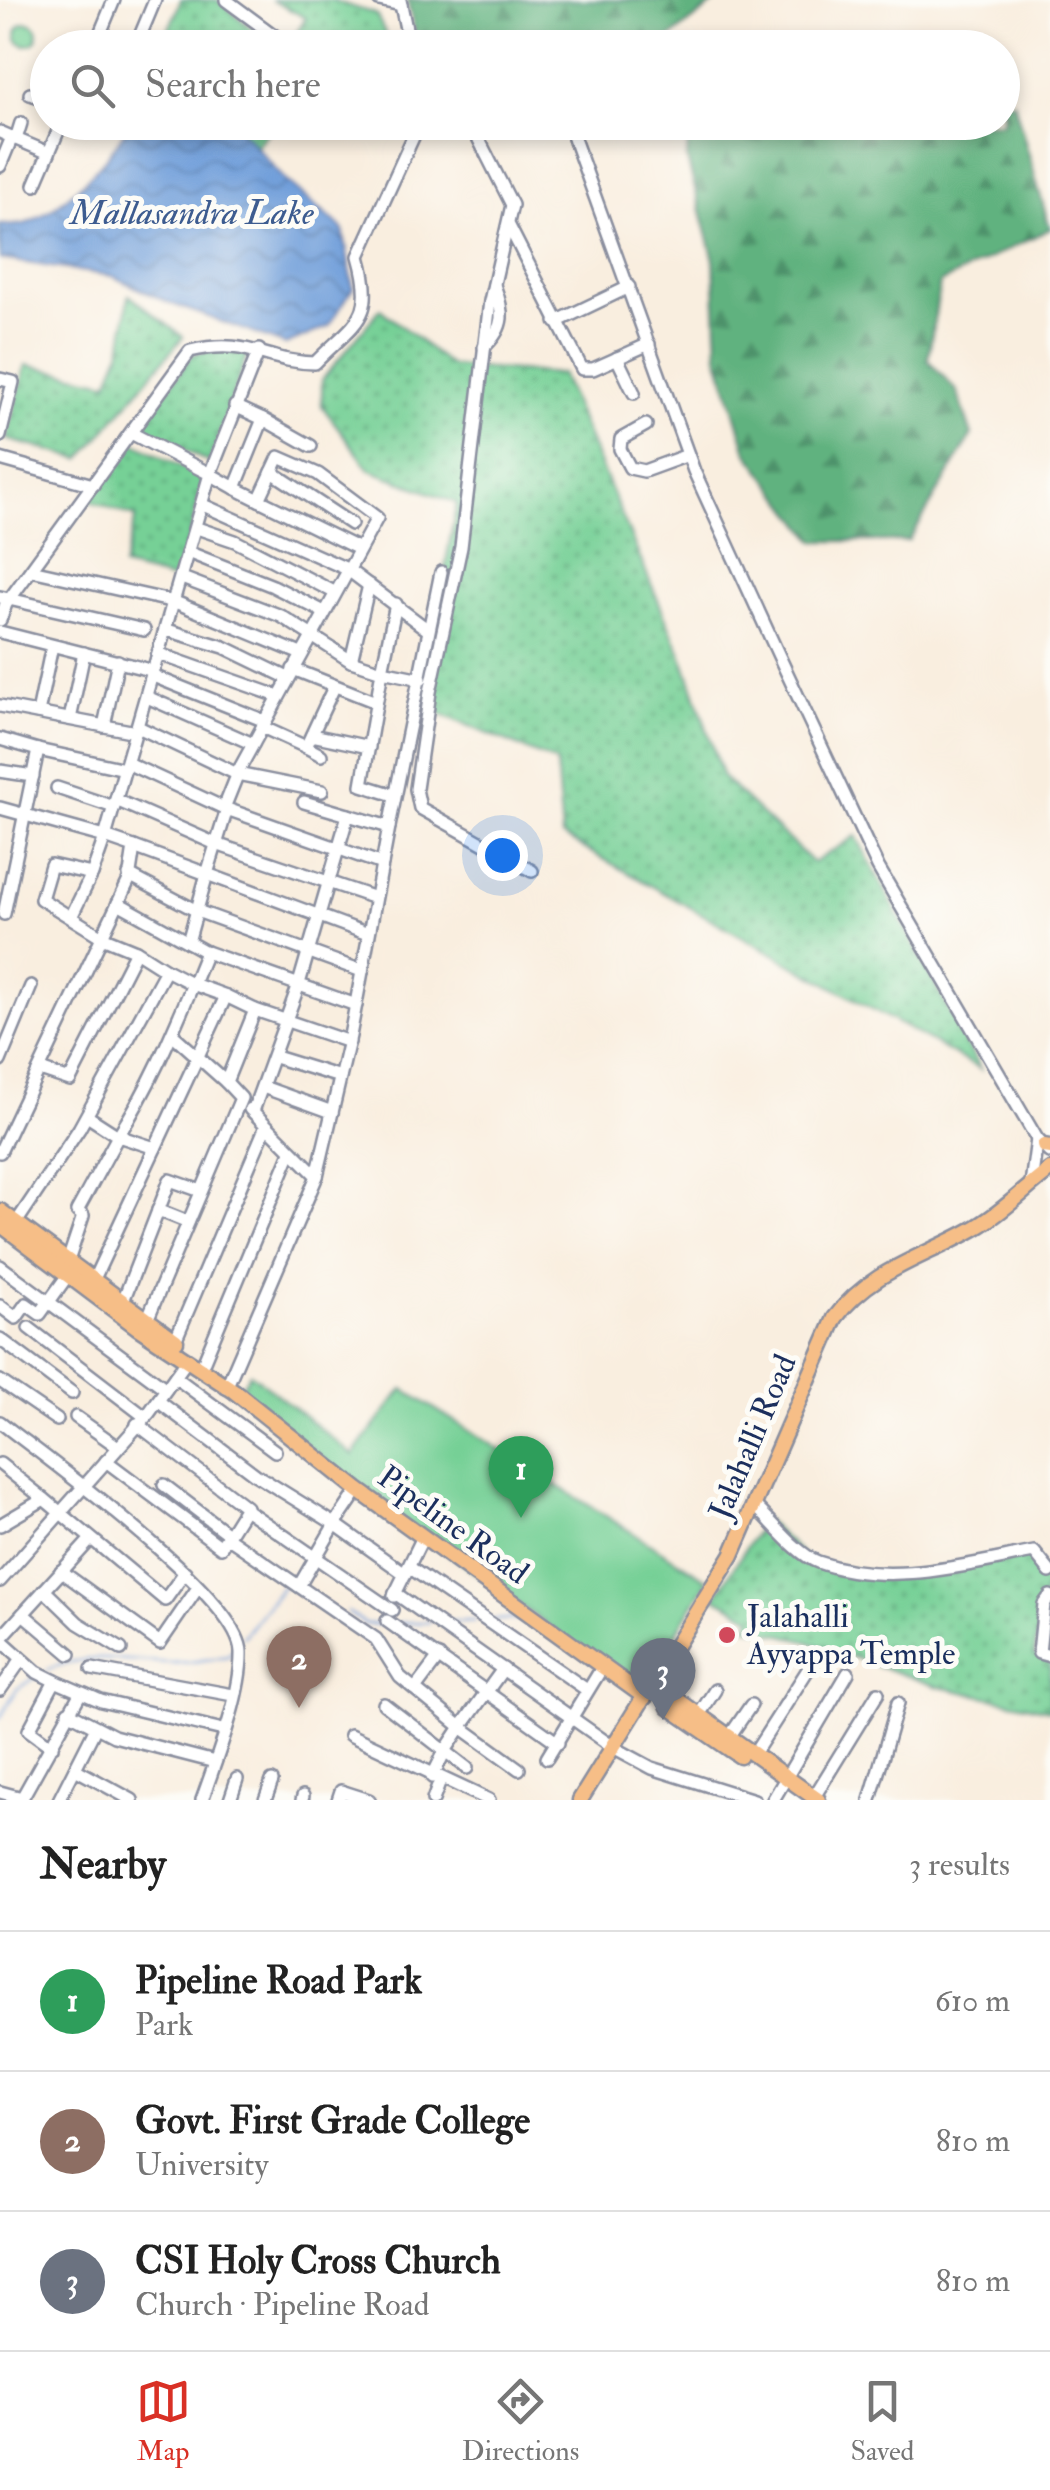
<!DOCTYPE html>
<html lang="en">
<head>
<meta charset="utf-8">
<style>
	body { margin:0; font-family:"IM FELL Double Pica",serif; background:#f2f2f2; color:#222 }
	.you { position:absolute; left:502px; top:855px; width:35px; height:35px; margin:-25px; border:8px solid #fff; border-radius:50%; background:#1a73e8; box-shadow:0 0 0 15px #1a73e833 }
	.badge { display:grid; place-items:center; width:65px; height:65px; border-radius:50%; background:#d93025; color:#fff; font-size:32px; font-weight:700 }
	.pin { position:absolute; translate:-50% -82px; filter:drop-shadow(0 2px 5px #0008) }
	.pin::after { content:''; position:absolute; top:52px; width:35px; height:30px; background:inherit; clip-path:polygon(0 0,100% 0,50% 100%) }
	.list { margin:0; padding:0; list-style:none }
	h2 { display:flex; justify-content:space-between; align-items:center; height:130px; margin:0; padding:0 40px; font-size:42px }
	h2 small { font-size:32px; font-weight:400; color:#767676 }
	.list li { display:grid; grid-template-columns:65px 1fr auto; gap:30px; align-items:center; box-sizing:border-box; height:140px; padding:0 40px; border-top:2px solid #e0e0e0 }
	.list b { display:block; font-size:38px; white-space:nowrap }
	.list p { margin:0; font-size:32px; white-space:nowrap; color:#767676 }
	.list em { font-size:32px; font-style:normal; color:#767676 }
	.icon { flex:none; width:55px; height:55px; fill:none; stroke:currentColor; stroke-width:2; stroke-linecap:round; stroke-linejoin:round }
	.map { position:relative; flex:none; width:1050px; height:1800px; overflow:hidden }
	.search { position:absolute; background:#fff; box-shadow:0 5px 15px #0003; left:30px; right:30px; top:30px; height:110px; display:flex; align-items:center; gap:25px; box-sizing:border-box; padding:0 35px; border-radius:55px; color:#767676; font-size:38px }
	.sheet { height:550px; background:#fff }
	nav { display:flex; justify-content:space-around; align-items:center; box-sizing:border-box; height:140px; border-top:2px solid #e0e0e0; background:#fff; font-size:28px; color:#767676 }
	nav a { display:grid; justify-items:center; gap:5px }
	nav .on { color:#d93025 }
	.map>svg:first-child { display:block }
</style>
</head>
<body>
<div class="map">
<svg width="1050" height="1800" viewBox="0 0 1050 1800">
	<defs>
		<pattern id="grass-dots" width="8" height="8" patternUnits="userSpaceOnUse" patternTransform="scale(2.5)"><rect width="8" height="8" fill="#76d096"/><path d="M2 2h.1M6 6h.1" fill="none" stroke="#60a97e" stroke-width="1.8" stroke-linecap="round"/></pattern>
		<pattern id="forest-firs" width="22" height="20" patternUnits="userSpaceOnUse" patternTransform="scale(2.5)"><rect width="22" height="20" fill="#60b27f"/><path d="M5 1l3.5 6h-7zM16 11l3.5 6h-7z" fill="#4e916b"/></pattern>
		<pattern id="water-waves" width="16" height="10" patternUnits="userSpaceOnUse" patternTransform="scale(2.5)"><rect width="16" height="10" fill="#719fda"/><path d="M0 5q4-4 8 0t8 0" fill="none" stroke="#5c82b4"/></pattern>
	</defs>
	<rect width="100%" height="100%" fill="#fdfcf7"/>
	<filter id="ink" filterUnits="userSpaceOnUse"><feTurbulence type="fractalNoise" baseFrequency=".01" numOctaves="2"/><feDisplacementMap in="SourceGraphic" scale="20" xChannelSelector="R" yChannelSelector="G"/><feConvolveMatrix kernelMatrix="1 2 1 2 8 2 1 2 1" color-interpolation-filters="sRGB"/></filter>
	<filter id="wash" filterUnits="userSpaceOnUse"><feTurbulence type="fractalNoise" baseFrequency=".0048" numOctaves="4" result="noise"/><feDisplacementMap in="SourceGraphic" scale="40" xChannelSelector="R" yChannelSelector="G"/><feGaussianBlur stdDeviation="2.25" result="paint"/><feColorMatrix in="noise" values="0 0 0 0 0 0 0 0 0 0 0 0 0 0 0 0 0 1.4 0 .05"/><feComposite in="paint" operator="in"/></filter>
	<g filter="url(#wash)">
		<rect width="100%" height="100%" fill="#f9eedf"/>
		<g fill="url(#grass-dots)" stroke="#48807a" stroke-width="2.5">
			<polygon points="181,0 217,0 275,47 167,47 163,43"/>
			<polygon points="271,0 331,0 376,14 392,47 315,47 296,34 306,18"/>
			<polygon points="235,123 276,123 255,147"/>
			<polygon points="129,295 183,337 81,459 6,439 26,365 108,382 121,351"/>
			<polygon points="380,309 451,366 561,374 685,663 723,778 813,863 856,836 980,1069 562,836 556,762 419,705 457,503 370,470 322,406 322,380"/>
			<polygon points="222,349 248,352 209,463 141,427 193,354"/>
			<polygon points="132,441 204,479 178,581 123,567 136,517 87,500"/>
			<polygon points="764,1519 812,1564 894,1576 1031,1556 1050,1580 1043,1595 1034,1656 1050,1660 1050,1710 939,1687 800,1639 747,1627 752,1617 715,1597"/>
		</g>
		<g fill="url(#forest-firs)" stroke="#3e706e" stroke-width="2.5">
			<polygon points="407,0 719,0 657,48 418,47"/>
			<polygon points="1003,101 1014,102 1050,229 940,283 928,360 957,391 972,435 909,541 815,541 747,452 718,355 714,260 687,159 689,123 1002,122"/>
		</g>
		<g fill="#76d096" stroke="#48807a" stroke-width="2.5">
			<circle cx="27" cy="34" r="11"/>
			<polygon points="250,1373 353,1455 403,1389 708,1580 648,1680 644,1695 360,1490 239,1390"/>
		</g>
		<path fill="url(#water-waves)" stroke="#46679c" stroke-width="2.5" d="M128,123H235L286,181L343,229L353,288L329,326L286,345L170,303L112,276L0,259V225C7,225 17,226 24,224C57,214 116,155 128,123Z"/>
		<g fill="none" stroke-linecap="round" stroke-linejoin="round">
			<g stroke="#719fda" stroke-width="2.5">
				<polyline points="347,1612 366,1624 382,1624"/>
				<polyline points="493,1620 522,1619"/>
				<polyline points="442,1622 475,1621"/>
				<polyline points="399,1623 429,1622"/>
				<polyline points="243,1637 286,1582"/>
				<path d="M47,1670C86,1651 132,1662 173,1663C192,1663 210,1659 228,1656L234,1649"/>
				<polyline points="0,1718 17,1689 36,1677"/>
			</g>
		</g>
	</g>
	<g filter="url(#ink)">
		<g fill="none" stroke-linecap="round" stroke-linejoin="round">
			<g stroke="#8a8e9e" stroke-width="16">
				<g id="minor">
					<polyline points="226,0 291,48"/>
					<polyline points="379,0 401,5"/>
					<polyline points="400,0 410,48"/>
					<polyline points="94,48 114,0"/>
					<polyline points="135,48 155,0"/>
					<polyline points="30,94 48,100"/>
					<polyline points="470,122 512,205 490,301 461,547 430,692 416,789 420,808 532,871"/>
					<polyline points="568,122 694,471 779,656 878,867 1037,1139 1049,1152"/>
					<polyline points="0,132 16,139 21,123"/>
					<polyline points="16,139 49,153"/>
					<polyline points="0,166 12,137"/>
					<polyline points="35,185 62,122"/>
					<polyline points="509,226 582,369 593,369 649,344"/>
					<polyline points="556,322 629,287"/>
					<path d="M484,347C506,327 504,311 494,285"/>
					<polyline points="617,358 634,393"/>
					<polyline points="0,379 13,382 0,436"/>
					<polyline points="235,406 263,419"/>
					<polyline points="646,425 621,439 620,449 630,468 644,471 688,455"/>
					<polyline points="311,446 263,419 235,488 259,500 279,457 318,474 377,518 240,768 224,808 382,864"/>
					<polyline points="0,459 93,485"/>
					<polyline points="272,472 351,524"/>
					<polyline points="235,488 210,474 259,350"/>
					<polyline points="259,500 359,549"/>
					<polyline points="203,505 347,569 428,630"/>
					<polyline points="197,528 235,541 334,592"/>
					<polyline points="190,553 273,586 324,612"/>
					<polyline points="31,570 175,602 301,654"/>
					<polyline points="182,578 281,616 351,661"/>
					<polyline points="369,585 351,661 382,671 396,604"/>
					<polyline points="0,597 144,630"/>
					<path d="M0,620L6,604L190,351C250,337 263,362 315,363C356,321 377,319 359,256L420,122"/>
					<polyline points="167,630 224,647 288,678"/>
					<polyline points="0,632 154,671"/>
					<polyline points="159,654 278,696"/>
					<polyline points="293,669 376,702"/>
					<polyline points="153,676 265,721"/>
					<polyline points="147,697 253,744"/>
					<polyline points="0,706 136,732"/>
					<polyline points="38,713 52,646"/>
					<polyline points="70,719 84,653"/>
					<polyline points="104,726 118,661"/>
					<polyline points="138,727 237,774 322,791"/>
					<polyline points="262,727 306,747 334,687"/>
					<polyline points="312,735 369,747"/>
					<polyline points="0,739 38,750"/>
					<polyline points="306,747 321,755"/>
					<polyline points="127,763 224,808"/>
					<polyline points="0,771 33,776"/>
					<polyline points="57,788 114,807"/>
					<polyline points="394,795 362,785 382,671 421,679"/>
					<polyline points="116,800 216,844 375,898"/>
					<polyline points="304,802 348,815"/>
					<polyline points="0,808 105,837 92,874 51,865 41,899 102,937 136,951 70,1080 40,1070"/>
					<polyline points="134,847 207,874 227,809"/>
					<polyline points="129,875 197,911 362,971"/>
					<polyline points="118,903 188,942"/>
					<polyline points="4,914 38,750 125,769"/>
					<polyline points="71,917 92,874"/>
					<polyline points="206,952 356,1005"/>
					<polyline points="255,1010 349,1042"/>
					<polyline points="172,1034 226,1082"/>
					<polyline points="275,1057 340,1077"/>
					<polyline points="0,1061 31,986"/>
					<polyline points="263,1087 332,1112"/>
					<polyline points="253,1111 298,987 348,815 389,827 441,572"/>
					<path d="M87,1116L118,1136C149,1088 171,1036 193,984L166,970"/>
					<polyline points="0,1152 129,880 134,847 105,837 210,474 131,433"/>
					<polyline points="317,1176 350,1036 389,827"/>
					<polyline points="1031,1184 1037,1139"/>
					<polyline points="158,1210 188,1222"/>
					<polyline points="16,1223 79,1129 166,970 136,951"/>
					<polyline points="68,1261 83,1216 77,1211 118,1136 155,1148"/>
					<polyline points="0,1266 166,1389"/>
					<polyline points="94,1279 226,996 193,984 206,952 188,942 207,874 368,934"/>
					<polyline points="123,1301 170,1180 201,1191"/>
					<polyline points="0,1306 16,1318 26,1304 40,1314 73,1268"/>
					<polyline points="147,1320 241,1098 226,1082 255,1010 226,996"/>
					<polyline points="29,1328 144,1416"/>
					<polyline points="0,1339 72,1393"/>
					<polyline points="175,1341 266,1126"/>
					<polyline points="204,1361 291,1152"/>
					<polyline points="175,1377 275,1451"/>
					<polyline points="0,1381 57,1420"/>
					<polyline points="226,1388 317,1176 250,1109"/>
					<polyline points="158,1401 256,1475 335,1524 299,1586"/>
					<polyline points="76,1417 118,1447"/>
					<path d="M0,1422C47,1459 239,1597 241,1652C242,1694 216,1760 202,1800"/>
					<polyline points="106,1461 221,1547 246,1507 137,1424"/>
					<polyline points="0,1464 44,1499"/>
					<polyline points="164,1485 228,1534"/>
					<polyline points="358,1490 335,1524 405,1574"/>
					<path d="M754,1505C772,1521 796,1554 818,1562C888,1587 965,1565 1034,1552L1050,1572"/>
					<polyline points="245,1509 392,1610"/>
					<polyline points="0,1525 44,1499 165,1600 185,1572"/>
					<polyline points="227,1537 376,1639 400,1677 461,1727 503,1669"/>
					<polyline points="409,1567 587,1690"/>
					<polyline points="61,1571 160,1643 197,1589"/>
					<polyline points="0,1581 149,1413 187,1360"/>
					<polyline points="44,1590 78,1623 121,1649"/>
					<polyline points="395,1593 613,1747 652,1768 754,1800"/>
					<polyline points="394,1596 423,1537"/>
					<polyline points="1050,1596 1044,1604 1039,1653 1050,1656"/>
					<polyline points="23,1614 70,1654"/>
					<polyline points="387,1621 558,1743"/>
					<polyline points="0,1639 91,1539"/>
					<polyline points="0,1639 37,1672 55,1681"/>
					<polyline points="92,1669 233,1695"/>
					<polyline points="415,1689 439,1657"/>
					<polyline points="0,1690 21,1660"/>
					<polyline points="384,1704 445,1751 461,1727 519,1769"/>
					<polyline points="68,1712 114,1736 215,1762"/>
					<polyline points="699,1715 715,1690"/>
					<polyline points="350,1735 489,1800"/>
					<polyline points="729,1737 751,1705"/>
					<polyline points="52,1747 29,1730 55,1681 101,1701 223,1730"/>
					<polyline points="754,1754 816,1657"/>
					<polyline points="547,1758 603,1666"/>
					<polyline points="75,1769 132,1800"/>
					<polyline points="432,1777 445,1751 467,1768"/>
					<polyline points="0,1792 22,1798 80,1694"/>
					<polyline points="814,1797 878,1693"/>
					<polyline points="59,1800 96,1727"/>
					<polyline points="230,1800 237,1779"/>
					<polyline points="265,1800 272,1781"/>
					<polyline points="302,1800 303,1796"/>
					<polyline points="338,1800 341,1791 369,1800"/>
					<polyline points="433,1800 440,1781"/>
					<polyline points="773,1800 848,1673"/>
					<polyline points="870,1800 898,1703"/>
				</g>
			</g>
			<g stroke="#8a8e9e" stroke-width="19">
				<g id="major">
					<polyline points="1044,1146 1050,1147"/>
					<polyline points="0,1211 176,1341"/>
					<polyline points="0,1224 137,1327 234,1391 358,1490 645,1697"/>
					<polyline points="652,1687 676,1699 818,1800"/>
					<polyline points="664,1695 669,1707 740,1756"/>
					<path d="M580,1800L732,1555L835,1318C871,1269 926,1257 977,1227C1003,1212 1026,1188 1050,1170"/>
				</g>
			</g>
			<use href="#minor" stroke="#fff" stroke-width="11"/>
			<use href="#major" stroke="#f6be87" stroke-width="14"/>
		</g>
	</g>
	<circle fill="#d1495b" stroke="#fdfcf7" stroke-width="4" cx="727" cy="1635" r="10"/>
	<g text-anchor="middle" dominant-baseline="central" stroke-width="10" stroke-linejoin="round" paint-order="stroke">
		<g font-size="32" fill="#1b2f5e" stroke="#fdfcf7">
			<text transform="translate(753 1437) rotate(-67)">Jalahalli Road</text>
			<text transform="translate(453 1525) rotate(36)">Pipeline Road</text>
		</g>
		<g font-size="32" fill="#1b2f5e" stroke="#fdfcf7" text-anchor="start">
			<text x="747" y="1617">Jalahalli<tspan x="747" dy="37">Ayyappa Temple</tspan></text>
		</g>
		<g font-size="35" font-style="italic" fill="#3d5c90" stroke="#fdfcf7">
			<text x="192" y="213">Mallasandra Lake</text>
		</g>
	</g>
</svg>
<div class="you"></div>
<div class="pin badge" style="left:521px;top:1518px;background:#2e9e5b">1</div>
<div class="pin badge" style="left:299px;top:1708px;background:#8d6e63">2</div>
<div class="pin badge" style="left:663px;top:1720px;background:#6b7280">3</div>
<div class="search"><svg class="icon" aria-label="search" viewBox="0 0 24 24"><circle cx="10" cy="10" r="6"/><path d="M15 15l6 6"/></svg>Search here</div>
</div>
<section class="sheet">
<h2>Nearby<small>3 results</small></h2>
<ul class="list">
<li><span class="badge" style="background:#2e9e5b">1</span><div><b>Pipeline Road Park</b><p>Park</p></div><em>610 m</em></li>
<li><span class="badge" style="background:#8d6e63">2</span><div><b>Govt. First Grade College</b><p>University</p></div><em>810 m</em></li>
<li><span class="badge" style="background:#6b7280">3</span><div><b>CSI Holy Cross Church</b><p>Church · Pipeline Road</p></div><em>810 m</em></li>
</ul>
</section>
<nav>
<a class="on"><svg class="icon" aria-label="map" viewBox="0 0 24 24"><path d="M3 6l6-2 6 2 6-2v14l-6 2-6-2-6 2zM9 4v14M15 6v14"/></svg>Map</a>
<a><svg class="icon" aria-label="directions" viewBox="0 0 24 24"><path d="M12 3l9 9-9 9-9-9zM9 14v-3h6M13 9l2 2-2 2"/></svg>Directions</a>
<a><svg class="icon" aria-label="saved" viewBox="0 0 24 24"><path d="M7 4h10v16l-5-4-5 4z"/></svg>Saved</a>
</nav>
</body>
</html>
